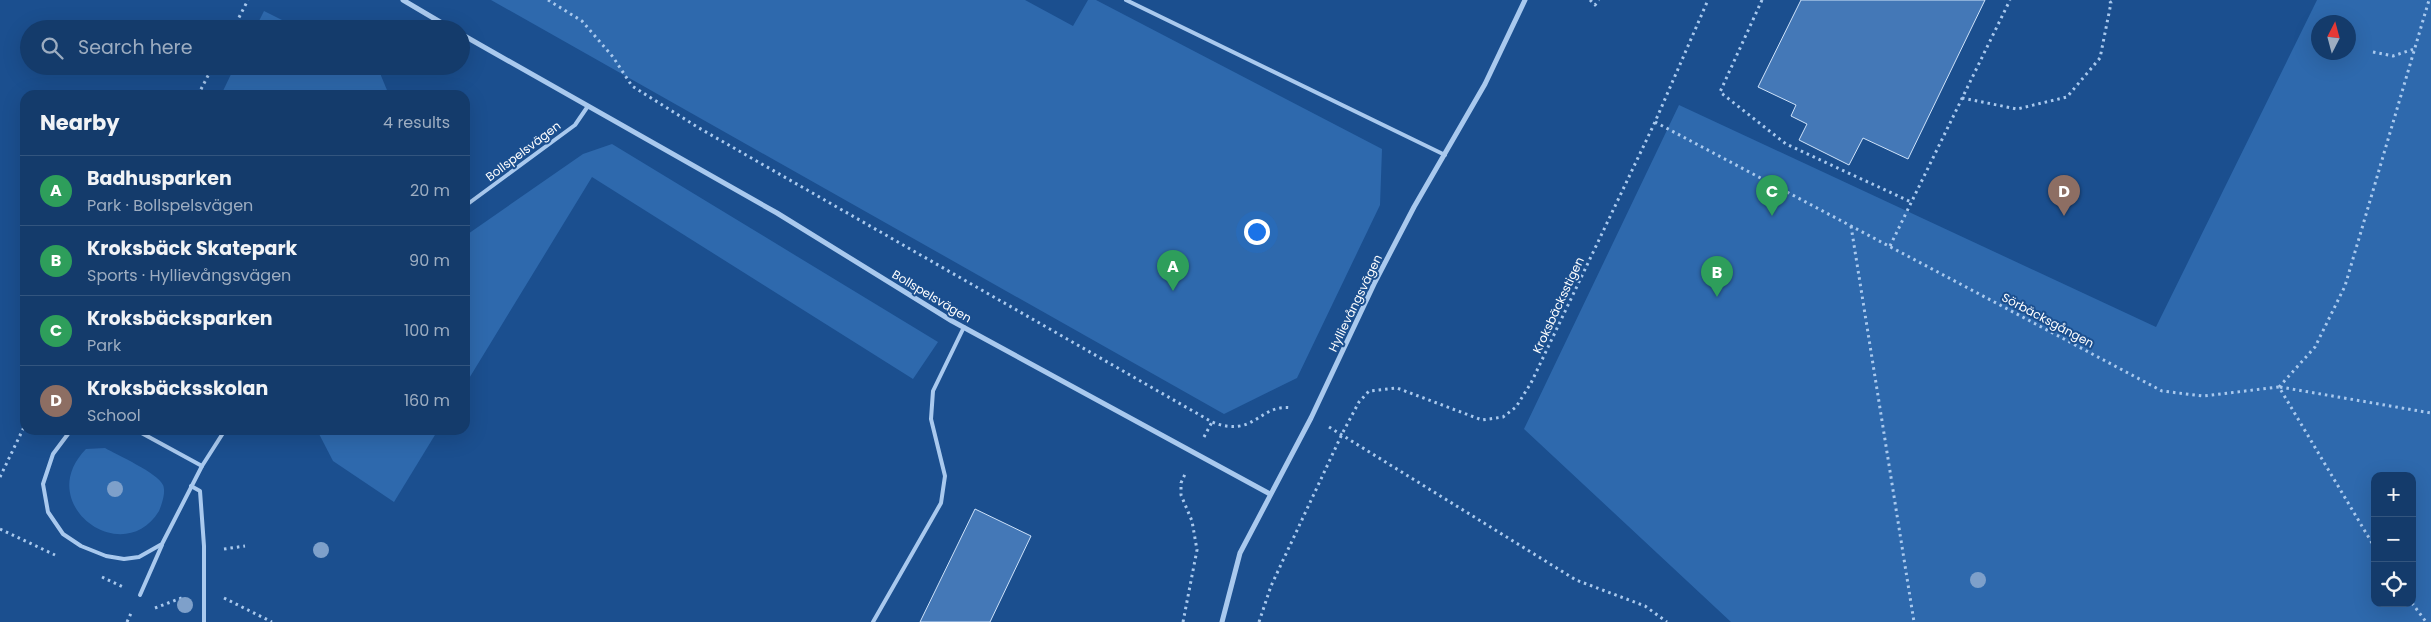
<!DOCTYPE html>
<html lang="en">
<head>
<meta charset="utf-8">
<style>
	body { margin:0; font-family:Poppins,sans-serif; background:#1d4271; color:#f1f3f6 }
	.controls { position:absolute; right:15px; bottom:15px; display:grid; overflow:hidden; border-radius:10px; box-shadow:0 5px 20px #0002 }
	.controls button { width:45px; height:45px; display:grid; place-items:center; padding:0; border:0; border-bottom:1px solid #33557e; background:#143b6b; color:#f1f3f6; font:25px sans-serif }
	.compass { position:absolute; left:2311px; top:15px; width:45px; height:45px; border-radius:50%; background:#143b6b; box-shadow:0 5px 20px #0002; rotate:6deg }
	.you { position:absolute; left:1256px; top:231px; width:18px; height:18px; margin:-12px; border:4px solid #fff; border-radius:50%; background:#1a73e8; box-shadow:0 0 0 8px #1a73e833 }
	.badge { display:grid; place-items:center; width:32px; height:32px; border-radius:50%; background:#e69b98; color:#fff; font-size:16px; font-weight:700 }
	.pin { position:absolute; translate:-50% -41px; filter:drop-shadow(0 1px 2px #0008) }
	.pin::after { content:''; position:absolute; top:26px; width:18px; height:15px; background:inherit; clip-path:polygon(0 0,100% 0,50% 100%) }
	.list { margin:0; padding:0; list-style:none }
	h2 { display:flex; justify-content:space-between; align-items:center; height:65px; margin:0; padding:0 20px; font-size:21px }
	h2 small { font-size:16px; font-weight:400; color:#9dadc1 }
	.list li { display:grid; grid-template-columns:32px 1fr auto; gap:15px; align-items:center; box-sizing:border-box; height:70px; padding:0 20px; border-top:1px solid #33557e }
	.list b { display:block; font-size:19px; white-space:nowrap }
	.list p { margin:0; font-size:16px; white-space:nowrap; color:#9dadc1 }
	.list em { font-size:16px; font-style:normal; color:#9dadc1 }
	.icon { flex:none; width:28px; height:28px; fill:none; stroke:currentColor; stroke-width:2; stroke-linecap:round; stroke-linejoin:round }
	.map { position:relative; flex:none; width:2431px; height:622px; overflow:hidden }
	.search { position:absolute; background:#143b6b; box-shadow:0 5px 20px #0002; left:20px; top:20px; width:450px; height:55px; display:flex; align-items:center; gap:12px; box-sizing:border-box; padding:0 18px; border-radius:28px; color:#9dadc1; font-size:19px }
	.panel { position:absolute; background:#143b6b; box-shadow:0 5px 20px #0002; left:20px; top:90px; width:450px; height:345px; border-radius:15px }
	.map>svg:first-child { display:block }
</style>
</head>
<body>
<div class="map">
<svg width="2431" height="622" viewBox="0 0 2431 622">
	<rect width="100%" height="100%" fill="#1b4f8f"/>
	<g fill="#2e69ad" fill-rule="evenodd">
		<polygon points="491,0 1025,0 1073,26 1088,0 1096,0 1382,149 1380,205 1297,378 1224,414"/>
		<path d="M2317,0H2431V622H1731L1524,429L1679,105L2156,327ZM2318,22H2348V52H2318ZM2375,476H2412V603H2375Z"/>
		<polygon points="264,11 300,29 255,29"/>
		<polygon points="235,66 377,66 389,95 221,95"/>
		<polygon points="612,144 938,342 913,379 592,177 465,385 465,236 583,154"/>
		<polygon points="317,430 438,430 394,502 333,461"/>
		<path d="M105,448C117,455 158,473 163,485C166,492 162,504 159,511C123,570 32,504 86,449Z"/>
	</g>
	<g fill="#4478b7" stroke="#cfe3fa">
		<polygon points="1801,0 1985,0 1908,159 1863,138 1849,165 1799,140 1807,124 1791,116 1796,105 1758,87"/>
		<polygon points="975,509 1031,536 990,622 920,622"/>
	</g>
	<g fill="none" stroke-linecap="round" stroke-linejoin="round">
		<g stroke="#a9c9ee" stroke-width="3" stroke-dasharray="2.5 4" stroke-linecap="butt">
			<path d="M548,0L582,21L613,57L632,86L699,128L1212,422C1255,439 1259,403 1292,408"/>
			<polyline points="1590,0 1595,5 1599,0"/>
			<polyline points="1762,0 1720,92 1786,144 1911,202"/>
			<polyline points="233,29 248,0"/>
			<polyline points="2373,52 2393,56 2414,49"/>
			<polyline points="198,95 213,66"/>
			<polyline points="1962,98 2017,109 2067,97 2100,58 2111,3 2109,0"/>
			<polyline points="1655,122 2162,391 2203,396 2279,387 2375,548"/>
			<polyline points="1851,226 1914,622"/>
			<polyline points="1890,246 2010,0"/>
			<polyline points="2279,387 2315,347 2345,286 2429,0"/>
			<polyline points="2280,387 2431,413"/>
			<polyline points="1329,427 1576,580 1645,606 1667,622"/>
			<polyline points="1204,437 1212,422"/>
			<polyline points="0,477 25,425"/>
			<polyline points="0,529 55,555"/>
			<polyline points="224,549 245,546"/>
			<polyline points="102,577 123,587"/>
			<polyline points="224,598 272,622"/>
			<polyline points="2412,603 2426,622"/>
			<polyline points="155,608 184,597"/>
			<polyline points="127,622 132,611"/>
			<polyline points="1183,622 1197,550 1192,521 1181,495 1181,483 1185,474"/>
			<polyline points="1259,622 1271,586 1342,434 1359,402 1369,391 1397,388 1482,420 1503,417 1516,407 1531,383 1655,122 1708,0"/>
		</g>
		<g stroke="#a9c9ee" stroke-width="4">
			<polyline points="1126,0 1445,155"/>
			<polyline points="465,206 575,125 588,106"/>
			<polyline points="71,430 53,454 43,484 48,512 63,534 81,546 106,556 124,559 139,557 162,544 202,466 225,430"/>
			<polyline points="136,430 202,466"/>
			<polyline points="191,486 200,491 204,546 204,622"/>
			<polyline points="140,595 162,545"/>
			<polyline points="873,622 941,503 945,476 931,419 933,391 964,327"/>
		</g>
		<g stroke="#a9c9ee" stroke-width="5">
			<polyline points="403,0 452,29"/>
			<polyline points="461,34 777,213 952,321 1270,494"/>
			<polyline points="1222,622 1240,553 1311,418 1375,282 1414,207 1485,84 1525,0"/>
		</g>
	</g>
	<g fill="#7ea0ca">
		<circle cx="115" cy="489" r="8"/>
		<circle cx="321" cy="550" r="8"/>
		<circle cx="1978" cy="580" r="8"/>
		<circle cx="185" cy="605" r="8"/>
	</g>
	<g text-anchor="middle" dominant-baseline="central" stroke-width="4" stroke-linejoin="round" paint-order="stroke">
		<g font-size="12" fill="#fff" stroke="#1b4f8f">
			<text transform="translate(523 151) rotate(-37)">Bollspelsvägen</text>
			<text transform="translate(932 296) rotate(31)">Bollspelsvägen</text>
			<text transform="translate(1355 303) rotate(-64)">Hyllievångsvägen</text>
			<text transform="translate(1558 305) rotate(-65)">Kroksbäcksstigen</text>
			<text transform="translate(2048 320) rotate(28)">Sörbäcksgången</text>
		</g>
	</g>
</svg>
<div class="controls">
<button>+</button>
<button>−</button>
<button><svg class="icon" aria-label="locate" viewBox="0 0 24 24"><circle cx="12" cy="12" r="6"/><path d="M12 2v4M12 18v4M2 12h4M18 12h4"/></svg></button>
</div>
<svg class="compass" viewBox="-18 -18 36 36"><path d="M0-13l5 13h-10z" fill="#e53935"/><path d="M0 13l5-13h-10z" fill="#9dadc1"/></svg>
<div class="you"></div>
<div class="pin badge" style="left:1173px;top:291px;background:#2e9e5b">A</div>
<div class="pin badge" style="left:1717px;top:297px;background:#2e9e5b">B</div>
<div class="pin badge" style="left:1772px;top:216px;background:#2e9e5b">C</div>
<div class="pin badge" style="left:2064px;top:216px;background:#8d6e63">D</div>
<div class="search"><svg class="icon" aria-label="search" viewBox="0 0 24 24"><circle cx="10" cy="10" r="6"/><path d="M15 15l6 6"/></svg>Search here</div>
<section class="panel">
<h2>Nearby<small>4 results</small></h2>
<ul class="list">
<li><span class="badge" style="background:#2e9e5b">A</span><div><b>Badhusparken</b><p>Park · Bollspelsvägen</p></div><em>20 m</em></li>
<li><span class="badge" style="background:#2e9e5b">B</span><div><b>Kroksbäck Skatepark</b><p>Sports · Hyllievångsvägen</p></div><em>90 m</em></li>
<li><span class="badge" style="background:#2e9e5b">C</span><div><b>Kroksbäcksparken</b><p>Park</p></div><em>100 m</em></li>
<li><span class="badge" style="background:#8d6e63">D</span><div><b>Kroksbäcksskolan</b><p>School</p></div><em>160 m</em></li>
</ul>
</section>
</div>
</body>
</html>
